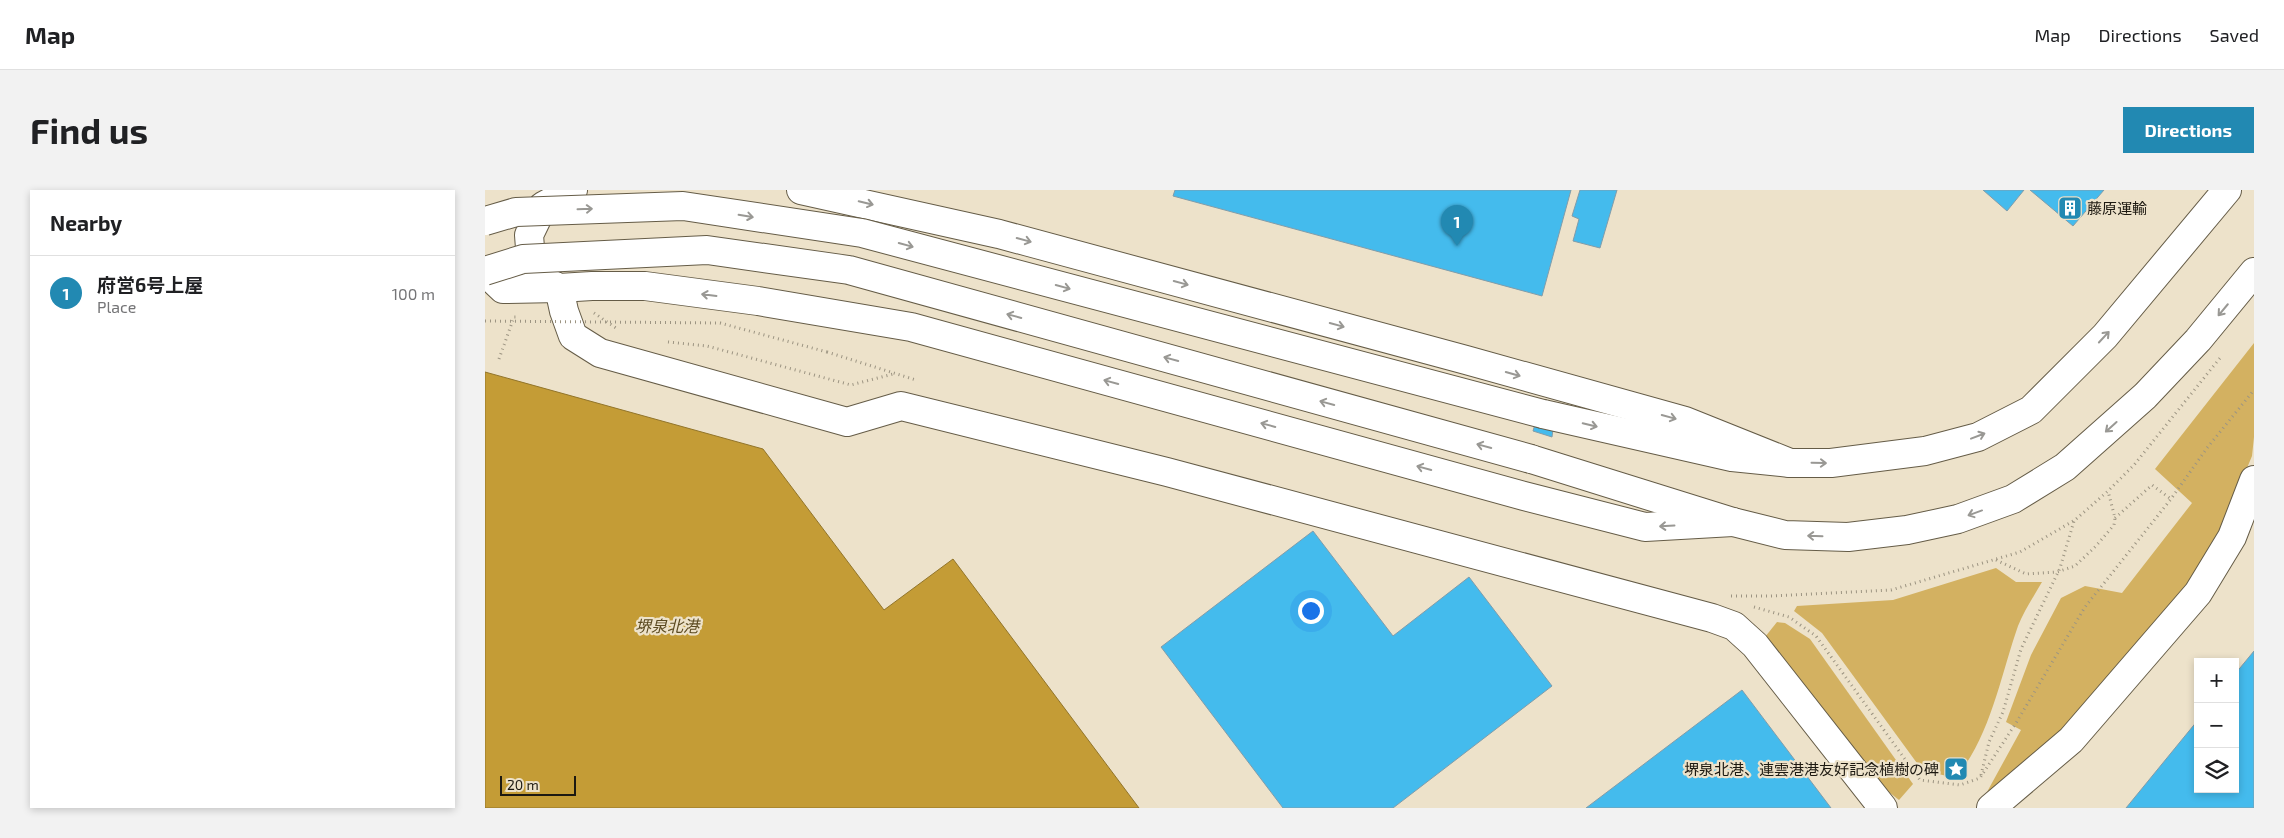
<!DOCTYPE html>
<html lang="en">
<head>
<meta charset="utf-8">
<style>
	body { margin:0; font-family:"Exo 2","Noto Sans JP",sans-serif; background:#f2f2f2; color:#202124 }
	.controls { position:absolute; right:15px; bottom:15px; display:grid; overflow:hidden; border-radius:0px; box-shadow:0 2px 8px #0003 }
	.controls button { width:45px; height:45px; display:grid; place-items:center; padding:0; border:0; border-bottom:1px solid #e0e0e0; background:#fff; color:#202124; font:25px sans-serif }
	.scale { position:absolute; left:15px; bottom:12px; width:76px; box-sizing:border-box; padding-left:5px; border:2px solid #1d1911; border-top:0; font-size:14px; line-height:18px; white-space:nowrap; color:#1d1911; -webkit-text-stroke:4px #ede2ca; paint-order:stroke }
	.you { position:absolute; left:825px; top:420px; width:18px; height:18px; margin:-12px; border:4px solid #fff; border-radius:50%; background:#1a73e8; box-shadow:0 0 0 8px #1a73e833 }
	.badge { display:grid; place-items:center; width:32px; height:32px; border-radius:50%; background:#2289b2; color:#fff; font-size:16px; font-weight:700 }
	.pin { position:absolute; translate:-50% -41px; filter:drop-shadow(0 1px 2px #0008) }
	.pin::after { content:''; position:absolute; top:26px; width:18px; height:15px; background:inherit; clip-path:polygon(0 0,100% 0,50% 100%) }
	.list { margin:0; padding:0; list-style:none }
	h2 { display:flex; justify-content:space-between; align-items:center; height:65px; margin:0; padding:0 20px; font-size:21px }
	h2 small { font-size:16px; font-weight:400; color:#757577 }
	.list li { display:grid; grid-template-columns:32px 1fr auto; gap:15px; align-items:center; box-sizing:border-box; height:75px; padding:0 20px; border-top:1px solid #e0e0e0 }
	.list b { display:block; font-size:19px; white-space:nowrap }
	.list p { margin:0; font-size:16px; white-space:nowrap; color:#757577 }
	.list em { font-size:16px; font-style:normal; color:#757577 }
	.icon { flex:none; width:28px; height:28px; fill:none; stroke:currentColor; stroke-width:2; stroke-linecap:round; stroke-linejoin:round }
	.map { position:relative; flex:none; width:1769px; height:618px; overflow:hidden; border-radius:0px }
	header { display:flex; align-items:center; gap:30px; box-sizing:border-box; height:70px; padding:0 25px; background:#fff; border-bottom:1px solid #e0e0e0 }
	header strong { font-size:24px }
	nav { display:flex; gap:28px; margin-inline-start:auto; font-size:18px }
	.intro { display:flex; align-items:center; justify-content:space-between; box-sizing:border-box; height:120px; padding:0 30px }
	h1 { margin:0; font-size:35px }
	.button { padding:12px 22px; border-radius:0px; background:#2289b2; color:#fff; font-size:18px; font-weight:700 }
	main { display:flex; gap:30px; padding:0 30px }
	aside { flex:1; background:#fff; border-radius:0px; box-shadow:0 2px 8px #0003 }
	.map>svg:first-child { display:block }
</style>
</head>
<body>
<header>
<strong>Map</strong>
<nav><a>Map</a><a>Directions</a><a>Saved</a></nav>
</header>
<div class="intro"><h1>Find us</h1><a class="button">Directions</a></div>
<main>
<aside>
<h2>Nearby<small></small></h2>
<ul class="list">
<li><span class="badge">1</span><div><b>府営6号上屋</b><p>Place</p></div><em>100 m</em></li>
</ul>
</aside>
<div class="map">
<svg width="1769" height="618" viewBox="0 0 1769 618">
	<rect width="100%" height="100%" fill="#ede2ca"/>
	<g fill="#d3b161">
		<polygon points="1769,153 1769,247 1767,266 1725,367 1578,545 1502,602 1536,540 1521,532 1546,465 1576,408 1600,396 1637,403 1707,313 1670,279"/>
		<path d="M1511,378L1531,392H1557C1549,406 1539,421 1533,436C1516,484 1505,549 1470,588L1437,580L1337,443L1309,421L1312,416L1408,410Z"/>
		<polygon points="1292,432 1300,433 1325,449 1428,594 1414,610 1395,595 1280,447"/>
	</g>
	<polygon fill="#c49c36" stroke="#92752b" points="0,182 278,259 399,420 468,369 654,618 0,618"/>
	<g fill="#44bbed" stroke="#829ca9">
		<polygon points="690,0 1086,0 1057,106 688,6"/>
		<polygon points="1095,0 1132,0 1115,58 1088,51 1094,29 1087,26"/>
		<polygon points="1498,0 1539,0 1522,21"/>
		<polygon points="1545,0 1619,0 1588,36"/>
		<polygon points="1050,234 1068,239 1067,247 1048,241"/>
		<polygon points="828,341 908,446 984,387 1067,496 908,618 798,618 676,457"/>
		<polygon points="1769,461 1769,618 1641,618 1713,530 1713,599 1750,599 1750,484"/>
		<polygon points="1257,500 1346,618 1101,618"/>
	</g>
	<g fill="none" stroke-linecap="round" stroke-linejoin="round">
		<g stroke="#655c47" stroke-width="30">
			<g id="minor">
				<polyline points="88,0 58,16 44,45 46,71 56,89 74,98 107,96 160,96 273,111 426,137 1039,306 1160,337 1248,332"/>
				<polyline points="316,0 514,44 981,170 1200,231 1305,273"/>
				<polyline points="0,82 18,99 74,98 79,121 88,146 115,163 362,232 416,216 682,282 1227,428 1249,436 1270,455 1398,618"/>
				<polyline points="1058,224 1247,267 1305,273 1346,273 1440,261 1493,247 1546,220 1620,146 1742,0"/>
				<polyline points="1046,269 1248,332 1300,345 1363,347 1422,340 1473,329 1528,309 1580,277 1660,206 1713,150 1769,82"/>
				<polyline points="1506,618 1586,550 1713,403 1747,347 1769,290"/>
			</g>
		</g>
		<g stroke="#9c9482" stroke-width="3" stroke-dasharray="1 4" stroke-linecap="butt">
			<polyline points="109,123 131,138"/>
			<polyline points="183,152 222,156 366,195 408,184"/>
			<polyline points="342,162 431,190"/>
			<polyline points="14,169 29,127 32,127"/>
			<polyline points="1630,328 1667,295 1686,309"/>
			<polyline points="1511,370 1541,384 1572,382 1590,376 1611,356 1629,335 1630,328 1623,301"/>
			<polyline points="1246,406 1285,406 1406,400 1535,362 1590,330 1623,301 1649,275 1735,168"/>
			<polyline points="1269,417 1304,427 1331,446 1435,590 1475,595 1495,588 1531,533 1600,417 1686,309 1722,258 1769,200"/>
			<polyline points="1496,585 1504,552 1518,522 1536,459 1575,378 1589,331"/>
		</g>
		<use href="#minor" stroke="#fff" stroke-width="28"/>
		<g stroke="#655c47" stroke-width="30" stroke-linecap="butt">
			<g id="minor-bridge">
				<polyline points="0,31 31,22 198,16 377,43 1058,224"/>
				<polyline points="0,81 38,69 222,60 364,80 1046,269"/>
			</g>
		</g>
		<polyline stroke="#9c9482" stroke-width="3" stroke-dasharray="1 4" stroke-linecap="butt" points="0,131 235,133 342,162"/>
		<use href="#minor-bridge" stroke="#fff" stroke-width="28"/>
	</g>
	<defs><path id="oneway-shaft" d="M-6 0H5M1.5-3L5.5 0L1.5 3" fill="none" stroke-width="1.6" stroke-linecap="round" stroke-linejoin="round" transform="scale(1.25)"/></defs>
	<g stroke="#999894">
		<use href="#oneway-shaft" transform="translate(381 13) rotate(13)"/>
		<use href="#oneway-shaft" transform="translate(100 19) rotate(-2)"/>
		<use href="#oneway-shaft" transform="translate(261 26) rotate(9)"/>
		<use href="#oneway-shaft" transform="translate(539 50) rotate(15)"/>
		<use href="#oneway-shaft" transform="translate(421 55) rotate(15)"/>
		<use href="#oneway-shaft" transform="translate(696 93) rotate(15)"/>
		<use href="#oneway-shaft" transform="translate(578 97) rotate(15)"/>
		<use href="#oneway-shaft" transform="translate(224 105) rotate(-173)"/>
		<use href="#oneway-shaft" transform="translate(1738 120) rotate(130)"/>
		<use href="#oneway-shaft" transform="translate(529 126) rotate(-165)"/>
		<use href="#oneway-shaft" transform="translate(852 135) rotate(15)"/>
		<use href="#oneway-shaft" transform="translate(1619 147) rotate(-47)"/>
		<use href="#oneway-shaft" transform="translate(686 169) rotate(-165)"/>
		<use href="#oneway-shaft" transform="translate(1028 184) rotate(16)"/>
		<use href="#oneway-shaft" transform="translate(626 192) rotate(-165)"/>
		<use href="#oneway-shaft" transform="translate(842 213) rotate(-165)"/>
		<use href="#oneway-shaft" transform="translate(1184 227) rotate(15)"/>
		<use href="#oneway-shaft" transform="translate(783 235) rotate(-165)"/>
		<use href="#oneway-shaft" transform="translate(1105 235) rotate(13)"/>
		<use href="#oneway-shaft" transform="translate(1626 237) rotate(138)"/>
		<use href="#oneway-shaft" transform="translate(1493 246) rotate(-21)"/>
		<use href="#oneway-shaft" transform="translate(999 256) rotate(-165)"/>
		<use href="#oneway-shaft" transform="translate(1334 273) rotate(1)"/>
		<use href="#oneway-shaft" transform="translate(939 278) rotate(-165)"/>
		<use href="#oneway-shaft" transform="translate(1490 323) rotate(160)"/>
		<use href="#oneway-shaft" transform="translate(1182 336) rotate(177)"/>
		<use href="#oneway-shaft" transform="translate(1330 346) rotate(-178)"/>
	</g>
	<defs>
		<g id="building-square" transform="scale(1.25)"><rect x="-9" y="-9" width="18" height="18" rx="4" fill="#2289b2" stroke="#ede2ca"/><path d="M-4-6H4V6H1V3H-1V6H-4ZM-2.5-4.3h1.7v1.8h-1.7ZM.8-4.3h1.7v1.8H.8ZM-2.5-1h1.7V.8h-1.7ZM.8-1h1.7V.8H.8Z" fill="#fff"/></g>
		<g id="sight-square" transform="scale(1.25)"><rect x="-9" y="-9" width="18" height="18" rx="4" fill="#2289b2" stroke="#ede2ca"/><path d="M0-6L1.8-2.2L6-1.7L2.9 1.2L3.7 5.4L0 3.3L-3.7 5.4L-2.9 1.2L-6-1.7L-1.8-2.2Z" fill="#fff"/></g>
	</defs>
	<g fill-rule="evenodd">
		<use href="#building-square" x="1585" y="18"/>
		<use href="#sight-square" x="1471" y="579"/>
	</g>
	<g text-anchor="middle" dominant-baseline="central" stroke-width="4.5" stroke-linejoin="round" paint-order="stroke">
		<g font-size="15" fill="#1d1911" stroke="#ede2ca" text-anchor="start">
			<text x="1602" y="18">藤原運輸</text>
			<text x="1454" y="579" text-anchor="end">堺泉北港、連雲港港友好記念植樹の碑</text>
		</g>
		<g font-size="16" font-style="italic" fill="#5b4a21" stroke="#ede2ca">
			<text x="182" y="435">堺泉北港</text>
		</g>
	</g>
</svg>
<div class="controls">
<button>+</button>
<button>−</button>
<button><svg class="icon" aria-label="layers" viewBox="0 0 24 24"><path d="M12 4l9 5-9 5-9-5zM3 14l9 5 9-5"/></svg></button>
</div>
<div class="scale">20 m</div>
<div class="you"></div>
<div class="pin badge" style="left:972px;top:56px">1</div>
</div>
</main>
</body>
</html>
